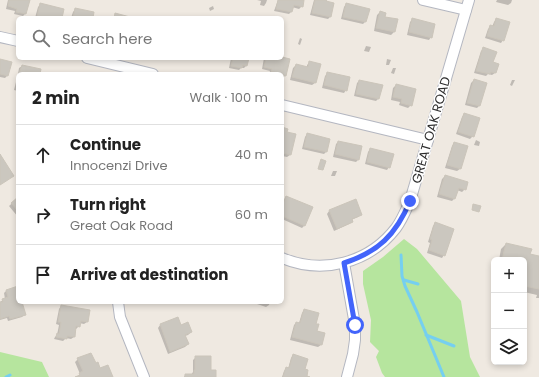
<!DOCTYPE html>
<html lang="en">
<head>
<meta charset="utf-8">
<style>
	body { margin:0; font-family:Poppins,sans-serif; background:#f6f6f6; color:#222 }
	.controls { position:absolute; right:12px; bottom:12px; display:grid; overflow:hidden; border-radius:6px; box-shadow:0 2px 6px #0003 }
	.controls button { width:36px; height:36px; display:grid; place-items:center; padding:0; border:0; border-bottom:1px solid #e0e0e0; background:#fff; color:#222; font:20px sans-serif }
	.stop { position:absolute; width:12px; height:12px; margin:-9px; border:3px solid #4264fb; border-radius:50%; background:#fff }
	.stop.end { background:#4264fb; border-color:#fff; box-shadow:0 1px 4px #0008 }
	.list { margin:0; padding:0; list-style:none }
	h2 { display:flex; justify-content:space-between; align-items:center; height:52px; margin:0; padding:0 16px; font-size:17px }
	h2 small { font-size:13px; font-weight:400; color:#767676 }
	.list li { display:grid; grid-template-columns:26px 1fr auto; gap:12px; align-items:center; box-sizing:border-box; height:60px; padding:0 16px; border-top:1px solid #e0e0e0 }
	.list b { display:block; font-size:15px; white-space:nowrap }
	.list p { margin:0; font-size:13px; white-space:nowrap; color:#767676 }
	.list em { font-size:13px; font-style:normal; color:#767676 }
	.icon { flex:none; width:22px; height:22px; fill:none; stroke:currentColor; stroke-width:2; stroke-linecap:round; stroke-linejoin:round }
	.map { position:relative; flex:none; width:539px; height:377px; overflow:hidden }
	.search { position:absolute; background:#fff; box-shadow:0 2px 6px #0003; left:16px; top:16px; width:268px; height:44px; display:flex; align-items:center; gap:10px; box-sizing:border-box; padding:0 14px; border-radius:6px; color:#767676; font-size:15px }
	.panel { position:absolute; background:#fff; box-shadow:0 2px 6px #0003; left:16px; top:72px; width:268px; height:232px; border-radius:6px }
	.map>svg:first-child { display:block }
</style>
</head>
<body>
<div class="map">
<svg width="539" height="377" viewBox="0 0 539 377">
	<rect width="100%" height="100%" fill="#efe9e1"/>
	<g fill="#b6e59e">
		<polygon points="404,239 417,249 461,301 470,357 480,377 385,377 382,373 376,357 379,351 370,342 371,320 363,284 363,271 383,257"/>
		<polygon points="0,352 42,362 49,377 0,377"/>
	</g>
	<g fill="#0003">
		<polygon points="8,0 28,0 25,14 23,16 14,14 15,11 6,9"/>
		<polygon points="257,0 267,0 266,3 264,6 260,5 261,1"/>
		<polygon points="278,0 303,0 302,6 299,9 292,7 291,12 289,14 274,11"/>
		<polygon points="314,0 326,0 330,17 328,19 310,15"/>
		<polygon points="497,0 512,0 511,3 508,5 496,2"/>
		<polygon points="41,4 61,18 35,18 38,7"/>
		<polygon points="346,4 365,22 363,24 341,19 344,7"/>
		<polygon points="213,6 214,9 210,11 209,8"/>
		<polygon points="75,9 92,18 71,18 73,12"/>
		<polygon points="380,12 384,17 397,20 394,32 391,35 374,31 377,15"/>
		<polygon points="413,19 431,37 429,40 407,35 410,22"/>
		<polygon points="496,19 503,40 501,43 485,38 488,29 491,26 492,27 494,22"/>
		<polygon points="300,38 302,39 300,45 298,44"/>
		<polygon points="366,46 371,47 369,52 364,51"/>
		<polygon points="484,48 492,63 495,73 492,75 488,74 486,76 474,73 481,51"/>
		<polygon points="198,58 208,58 206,60"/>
		<polygon points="231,58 248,58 246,66 244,68 241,68 239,70 229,68"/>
		<polygon points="264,58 281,58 285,76 282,78 282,74 269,74 270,71 262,69"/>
		<polygon points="387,59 391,60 389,65 386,65"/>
		<polygon points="0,60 7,76 5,78 0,77"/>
		<polygon points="310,62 317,73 315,83 312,85 290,80 293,68 296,65 307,68 307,65"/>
		<polygon points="22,66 39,74 18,74 19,68"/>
		<polygon points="393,68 396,68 394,74 391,73"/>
		<polygon points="328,73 346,90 344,93 322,88 325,76"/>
		<polygon points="18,74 18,91 14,90"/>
		<polygon points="474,80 486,84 479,106 477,108 465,105 471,83"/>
		<polygon points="512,80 515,80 512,86 510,85"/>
		<polygon points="359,81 378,99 376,101 354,96 357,83"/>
		<polygon points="396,85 411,105 408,108 399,105 400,102 391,100 393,88"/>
		<polygon points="464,114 473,136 470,139 456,134 462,117"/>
		<polygon points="282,128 286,133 290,155 287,157 282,156"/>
		<polygon points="307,134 326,152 324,154 302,149 305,137"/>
		<polygon points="476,140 480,142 479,146 474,145"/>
		<polygon points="338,142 358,160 356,162 333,157 336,144"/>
		<polygon points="454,143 466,147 460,169 457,171 445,168 452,146"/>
		<polygon points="370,149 389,167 387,170 365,164 368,152"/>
		<polygon points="333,171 337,171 335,176 331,176"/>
		<polygon points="445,176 465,189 462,192 457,190 454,199 452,201 437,197 442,179"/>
		<polygon points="286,197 305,225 302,228 282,219 282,204 284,200"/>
		<polygon points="18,198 18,217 9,206"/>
		<polygon points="329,211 361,214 358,217 351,220 352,222 349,224 334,231 327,214"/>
		<polygon points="435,223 444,255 442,258 427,253 430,243 428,242 433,226"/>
		<polygon points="506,244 529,254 539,257 539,298 536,298 537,295 524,292 524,260 499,260 501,249"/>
		<polygon points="494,280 494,290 492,290"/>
		<polygon points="18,290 18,302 21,302 25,314 22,317 8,321 7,318 0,320 0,302 3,300 5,299 4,293 6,291"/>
		<polygon points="251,302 270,302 269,305 266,307"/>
		<polygon points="61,306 87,322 84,324 79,323 79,326 76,329 75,329 74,337 71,339 66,338 63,341 54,339 55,337 57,335 59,325 56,324 59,309"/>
		<polygon points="304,310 315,324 316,331 324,333 321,345 318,347 290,340 294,325 296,323 299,323 302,313"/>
		<polygon points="178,318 180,326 191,332 188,335 185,336 188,344 185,347 168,354 158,328 160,325"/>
		<polygon points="293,355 304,370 306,377 282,377 284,371 286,368 288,369 291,358"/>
		<polygon points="196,357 210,371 215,377 184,377 185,375 191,375 193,372 193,360"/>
		<polygon points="78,359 100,369 112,377 77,377 80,374 75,362"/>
	</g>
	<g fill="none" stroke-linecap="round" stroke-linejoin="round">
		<g stroke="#75cff0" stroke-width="3">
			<polyline points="401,255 402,276 405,286 417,312 444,377"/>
			<polyline points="404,280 418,284"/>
			<polyline points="426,335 454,346"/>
			<polyline points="6,377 10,375"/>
		</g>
	</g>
	<g fill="#cbc7bf" stroke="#cbc5ba">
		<polygon points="9,0 30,0 26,14 16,12 17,9 8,6"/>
		<polygon points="278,0 304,0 303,7 294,5 292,12 276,9"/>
		<polygon points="315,0 327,0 326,1 334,3 331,17 312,13"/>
		<polygon points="40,3 64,9 62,18 41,18 37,17"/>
		<polygon points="346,3 370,9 366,22 343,17"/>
		<polygon points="75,8 94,12 93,18 73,18"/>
		<polygon points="380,11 386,13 385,17 398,19 395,32 376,28"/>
		<polygon points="115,13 130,17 129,18 114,18"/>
		<polygon points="412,18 435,24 432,38 409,32"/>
		<polygon points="496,18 510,22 504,41 487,36 490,25 494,26"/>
		<polygon points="483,47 497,52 493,62 499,64 496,73 491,72 490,74 476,71"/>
		<polygon points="282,57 290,59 286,76 282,75 282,74 271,72 272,69 264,67 266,58 282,58"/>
		<polygon points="233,58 249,58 247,66 243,65 242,68 231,66"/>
		<polygon points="0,59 12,62 8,76 0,74"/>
		<polygon points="309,61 321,64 316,83 292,77 296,64 308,67"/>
		<polygon points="22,65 41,69 40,74 19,74"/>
		<polygon points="327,72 350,77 347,91 324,85"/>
		<polygon points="474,79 487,83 480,106 467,103"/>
		<polygon points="359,80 383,85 379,99 356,94"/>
		<polygon points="396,84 416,89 412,106 401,103 402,99 393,97"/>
		<polygon points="464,113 480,118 474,137 458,132"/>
		<polygon points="282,127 288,129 287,132 296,134 291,155 282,153"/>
		<polygon points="307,133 330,139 327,152 304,147"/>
		<polygon points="338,141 362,146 359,160 335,154"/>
		<polygon points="454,142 468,146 461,169 447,165"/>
		<polygon points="370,148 394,154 390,168 367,162"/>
		<polygon points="0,154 14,176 0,185"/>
		<polygon points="321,159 326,161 323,170 318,169"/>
		<polygon points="445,175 468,182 466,190 459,188 455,199 439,194"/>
		<polygon points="286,196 313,207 305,226 282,216 282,206"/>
		<polygon points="18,197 18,211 11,203"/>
		<polygon points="356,199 362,215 352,219 353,222 337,229 329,210"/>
		<polygon points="473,204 481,206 479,212 472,210"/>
		<polygon points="435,222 454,229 445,256 429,250 432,240 430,239"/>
		<polygon points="506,243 532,249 530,254 539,256 539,289 524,286 524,260 502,260"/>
		<polygon points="18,286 18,302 22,302 26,315 10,319 9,316 0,319 0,302 3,302 2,299 8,297 6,290"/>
		<polygon points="61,305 90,310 88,322 81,321 80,327 76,326 75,337 67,336 67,339 56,337 57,333 59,334 61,322 58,322"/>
		<polygon points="304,309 319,313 316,324 319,324 317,331 325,333 322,345 292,337 296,322 300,323"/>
		<polygon points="178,317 181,325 188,322 192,332 185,335 189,344 170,352 160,324"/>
		<polygon points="91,353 96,363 98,362 100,368 108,365 113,377 75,377 80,375 79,373 83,371 77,358"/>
		<polygon points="293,354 308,359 305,369 308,370 307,376 310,377 283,377 286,367 289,368"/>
		<polygon points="195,356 211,356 211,370 216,370 216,377 185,377 185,374 194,374 194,370 195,370"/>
	</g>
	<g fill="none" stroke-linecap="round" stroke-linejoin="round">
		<g stroke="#b4b7c1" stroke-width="12">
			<g id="street">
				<polyline points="423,0 466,10"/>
				<polyline points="0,37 18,41"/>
				<polyline points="87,58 153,74"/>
				<polyline points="282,105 428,140"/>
				<path d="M282,258C323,275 369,263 396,228C402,220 406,210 410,201L469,0"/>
				<polyline points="344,263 355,325 355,340 353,354 347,377"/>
				<polyline points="118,302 120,317 144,377"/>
			</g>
		</g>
		<use href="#street" stroke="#fff" stroke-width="10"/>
	</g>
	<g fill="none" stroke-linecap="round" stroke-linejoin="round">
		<path stroke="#4264fb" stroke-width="5" d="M355,325L344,263C378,252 396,235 410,201"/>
	</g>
	<g text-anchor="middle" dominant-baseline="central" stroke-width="3" stroke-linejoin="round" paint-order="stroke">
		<g font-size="13" fill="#2e2e2e" stroke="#fff">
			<text transform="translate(431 130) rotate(-74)">GREAT OAK ROAD</text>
		</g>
	</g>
</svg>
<div class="controls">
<button>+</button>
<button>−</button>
<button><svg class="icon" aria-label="layers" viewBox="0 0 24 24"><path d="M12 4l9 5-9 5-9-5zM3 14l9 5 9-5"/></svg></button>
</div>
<div class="stop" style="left:355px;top:325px"></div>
<div class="stop end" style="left:410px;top:201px"></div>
<div class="search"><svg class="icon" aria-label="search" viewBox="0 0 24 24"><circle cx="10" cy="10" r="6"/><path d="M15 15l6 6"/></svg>Search here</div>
<section class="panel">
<h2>2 min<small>Walk · 100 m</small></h2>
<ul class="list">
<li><svg class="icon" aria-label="ahead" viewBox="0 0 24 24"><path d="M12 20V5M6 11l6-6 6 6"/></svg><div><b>Continue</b><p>Innocenzi Drive</p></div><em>40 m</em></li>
<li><svg class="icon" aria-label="right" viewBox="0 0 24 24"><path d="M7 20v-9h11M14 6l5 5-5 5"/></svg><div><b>Turn right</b><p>Great Oak Road</p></div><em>60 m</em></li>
<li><svg class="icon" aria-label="arrive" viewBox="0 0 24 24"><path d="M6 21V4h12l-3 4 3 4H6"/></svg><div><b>Arrive at destination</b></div></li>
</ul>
</section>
</div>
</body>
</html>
